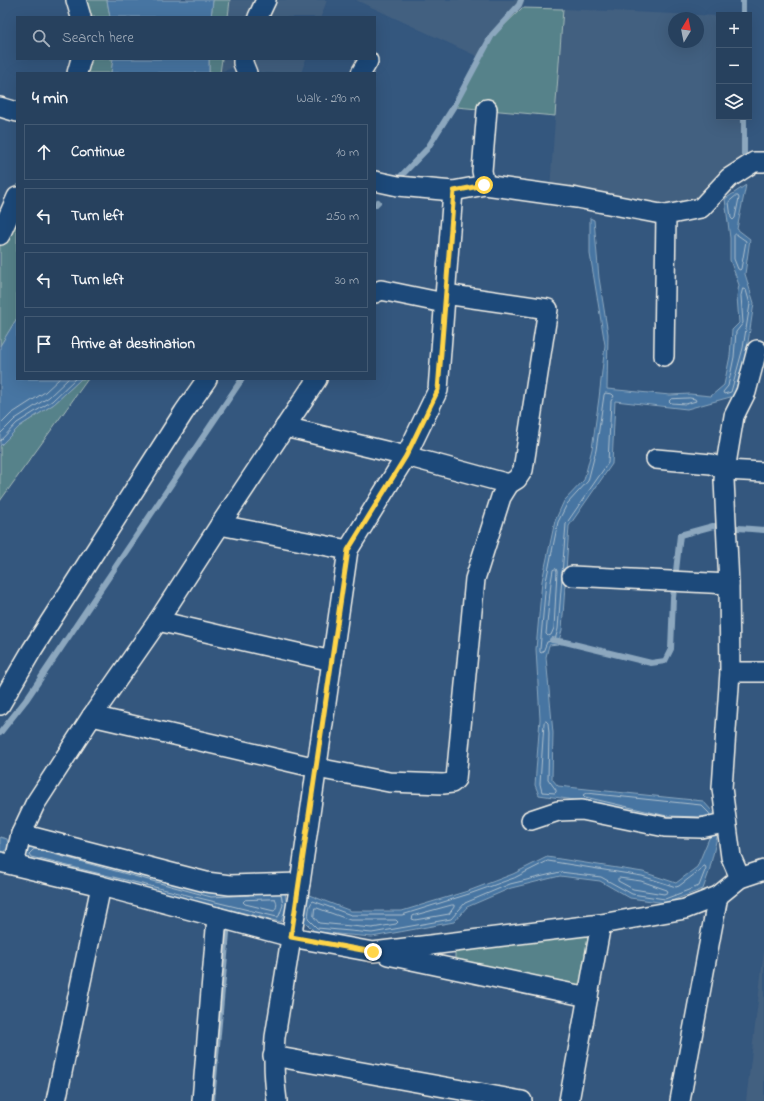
<!DOCTYPE html>
<html lang="en">
<head>
<meta charset="utf-8">
<style>
	body { margin:0; font-family:"Indie Flower",sans-serif; background:#2f4864; color:#f1f3f6 }
	.controls { position:absolute; right:12px; top:12px; display:grid; overflow:hidden; border-radius:0px; box-shadow:0 4px 16px #0002 }
	.controls button { width:36px; height:36px; display:grid; place-items:center; padding:0; border:0; border-bottom:1px solid #435a73; background:#27415e; color:#f1f3f6; font:20px sans-serif }
	.compass { position:absolute; left:668px; top:12px; width:36px; height:36px; border-radius:50%; background:#27415e; box-shadow:0 4px 16px #0002; rotate:10deg }
	.stop { position:absolute; width:12px; height:12px; margin:-9px; border:3px solid #ffd54a; border-radius:50%; background:#fff }
	.stop.end { background:#ffd54a; border-color:#fff; box-shadow:0 1px 4px #0008 }
	.list { margin:0; padding:0; list-style:none }
	h2 { display:flex; justify-content:space-between; align-items:center; height:52px; margin:0; padding:0 16px; font-size:17px }
	h2 small { font-size:13px; font-weight:400; color:#a4afbc }
	.list li { display:grid; grid-template-columns:26px 1fr auto; gap:12px; align-items:center; box-sizing:border-box; height:56px; margin:0 8px 8px; padding:0 8px; border:1px solid #435a73; border-radius:0px }
	.list b { display:block; font-size:15px; white-space:nowrap }
	.list em { font-size:13px; font-style:normal; color:#a4afbc }
	.icon { flex:none; width:22px; height:22px; fill:none; stroke:currentColor; stroke-width:2; stroke-linecap:round; stroke-linejoin:round }
	.map { position:relative; flex:none; width:764px; height:1101px; overflow:hidden }
	.search { position:absolute; background:#27415e; box-shadow:0 4px 16px #0002; left:16px; top:16px; width:360px; height:44px; display:flex; align-items:center; gap:10px; box-sizing:border-box; padding:0 14px; border-radius:0px; color:#a4afbc; font-size:15px }
	.panel { position:absolute; background:#27415e; box-shadow:0 4px 16px #0002; left:16px; top:72px; width:360px; height:308px; border-radius:0px }
	.map>svg:first-child { display:block }
</style>
</head>
<body>
<div class="map">
<svg width="764" height="1101" viewBox="0 0 764 1101">
	<rect width="100%" height="100%" fill="#34577e"/>
	<filter id="ink" filterUnits="userSpaceOnUse"><feTurbulence type="fractalNoise" baseFrequency=".025" numOctaves="2"/><feDisplacementMap in="SourceGraphic" scale="8" xChannelSelector="R" yChannelSelector="G"/><feConvolveMatrix kernelMatrix="1 2 1 2 8 2 1 2 1" color-interpolation-filters="sRGB"/></filter>
	<g filter="url(#ink)">
		<g fill="#436080" fill-rule="evenodd">
			<polygon points="230,0 327,0 321,17 228,17"/>
			<polygon points="356,0 525,0 522,8 492,37 481,58"/>
			<path d="M563,9L719,16V117H747L746,157L693,204L657,211L550,189ZM674,18H698V42H674Z"/>
			<polygon points="222,59 306,59 301,73 261,73 247,63 220,72"/>
			<polygon points="764,951 764,1101 746,1101"/>
		</g>
		<g fill="#57828a" stroke="#a6bab9">
			<polygon points="67,0 107,0 110,17 72,17"/>
			<polygon points="213,0 230,0 228,17 211,17"/>
			<polygon points="522,8 563,9 555,116 456,107 492,37"/>
			<polygon points="70,59 113,59 111,73 69,73"/>
			<polygon points="209,59 222,59 220,73 209,73"/>
			<polygon points="17,184 17,318 0,346 0,219"/>
			<polygon points="81,379 88,379 0,501 0,446 20,426 54,404"/>
			<polygon points="587,935 591,943 585,980 575,986 455,963 455,952"/>
		</g>
		<g fill="#4675a2" stroke="#8ca7be">
			<polygon points="107,0 213,0 211,17 110,17"/>
			<polygon points="113,59 209,59 209,73 111,73"/>
			<polygon points="746,185 737,229 750,239 745,274 754,303 747,349 734,396 687,409 615,401 612,464 569,526 562,630 558,644 549,645 546,657 553,733 552,779 558,786 703,801 713,812 717,837 709,872 703,889 666,903 630,898 600,881 560,876 511,888 467,907 454,922 372,937 315,932 304,921 305,911 286,908 281,922 25,860 25,854 5,850 4,853 0,852 0,837 7,839 8,844 28,850 31,844 211,893 285,889 286,901 306,905 309,895 351,911 402,911 471,890 513,874 547,857 643,872 676,883 697,867 710,836 700,820 667,820 582,801 539,795 535,785 540,719 536,649 542,581 555,521 564,501 584,480 592,449 599,398 605,345 590,254 590,218 594,220 599,278 608,334 607,389 670,395 690,394 711,396 724,385 730,356 732,330 739,323 737,296 739,285 730,260 730,238 725,199"/>
			<polygon points="17,318 17,379 81,379 54,404 20,426 0,446 0,346"/>
		</g>
		<g fill="none" stroke-linecap="round" stroke-linejoin="round">
			<g stroke="#aebfcc" stroke-width="1">
				<polygon points="736,196 738,196 739,198 735,218 733,220 731,218 729,202"/>
				<polygon points="736,234 746,241 741,269 740,270 738,269 734,259 734,236"/>
				<polygon points="743,289 746,290 750,304 743,348 731,392 724,394 723,392 728,386 734,357 736,332 743,323 741,296"/>
				<polygon points="690,398 695,399 696,401 686,404 671,403 669,401 671,399"/>
				<polyline points="0,425 11,414 45,392 59,379"/>
				<polyline points="0,434 15,419 49,397 68,379"/>
				<polyline points="0,441 17,423 52,401 75,379"/>
				<polygon points="556,569 557,571 554,628 551,635 548,636 546,634 551,582 553,570"/>
				<polyline points="562,577 558,629 555,640 547,642 543,652 541,653 540,652 540,649 546,581 558,522 567,504 588,481 596,450 604,395 605,393 612,394 614,396 611,401 608,463 566,524 562,574"/>
				<polygon points="546,721 548,723 549,733 548,779 556,790 556,792 555,793 542,792 540,784 544,723"/>
				<polyline points="703,817 667,816 585,797 583,795 586,793 701,805 709,813 710,815"/>
				<path d="M548,861L642,876L676,887L679,886L700,870L703,866H705L706,868L699,886L665,899L632,894L601,877L560,872L510,884L465,903L451,919L372,933L317,928L308,919C309,913 308,906 313,901L351,915H402L472,893L514,878Z"/>
				<polygon points="619,878 641,881 667,890 668,892 664,894 633,889 618,881 618,879"/>
				<polyline points="249,895 211,897 35,849 33,850 29,854 31,857 277,917 279,916 283,905 281,894"/>
				<path d="M275,899C278,902 277,908 274,911L245,904L243,902L245,900Z"/>
				<polygon points="452,905 454,905 454,907 449,914 415,920 412,919 413,916"/>
				<polygon points="315,908 317,908 350,920 396,920 398,922 396,924 372,928 319,923 314,917"/>
			</g>
			<g stroke="#8ca7be" stroke-width="6">
				<polyline points="743,0 743,15"/>
				<polyline points="744,117 744,154"/>
				<polyline points="401,176 427,149 454,106 492,35 519,5 521,0"/>
				<polyline points="375,205 378,202"/>
				<polyline points="552,640 565,642 651,663 665,661 671,649 673,598 680,535 713,526 764,530"/>
				<polyline points="0,733 26,700 242,379"/>
				<polyline points="212,1101 227,933"/>
			</g>
			<g stroke="#f4f1e8" stroke-width="22">
				<g id="minor">
					<polyline points="76,0 81,17"/>
					<polyline points="258,17 266,0"/>
					<polyline points="243,59 243,63 247,73"/>
					<polyline points="77,73 81,59"/>
					<polyline points="361,73 368,61"/>
					<polyline points="0,107 17,112"/>
					<polyline points="375,181 398,186 453,191 485,185 577,198 666,215 701,208 729,178 754,162 764,162"/>
					<polyline points="485,185 482,171 487,109"/>
					<polyline points="0,235 17,197"/>
					<polyline points="375,293 381,290 444,303"/>
					<polyline points="664,356 666,215"/>
					<polyline points="285,427 406,456 509,484"/>
					<polyline points="656,459 711,464 725,470 734,416 746,392 757,350"/>
					<polyline points="220,525 348,550"/>
					<polyline points="572,576 729,584"/>
					<polyline points="158,621 332,661"/>
					<polyline points="730,672 764,672"/>
					<polyline points="0,705 32,650 184,412 207,379"/>
					<polyline points="92,716 317,768 389,782 443,784 452,783 456,779 475,579 501,497 509,484 517,479 523,470 548,309 445,294"/>
					<polyline points="531,820 558,811 582,810 665,827 701,828 719,824 726,820"/>
					<polyline points="21,834 206,882 230,885 300,883"/>
					<polyline points="0,862 101,886 291,937 373,952 601,924 685,909 718,896 740,878 764,870"/>
					<polyline points="14,865 21,834 35,804 92,716 158,621 220,525 317,379"/>
					<polyline points="740,878 731,857 722,788 730,672 729,584 724,480 725,470 764,472"/>
					<polyline points="388,955 588,997"/>
					<polyline points="273,1056 522,1101"/>
					<polyline points="56,1101 101,886"/>
					<polyline points="202,1101 217,917"/>
					<path d="M277,1101C274,1079 273,1059 275,1037L300,883L348,550L406,456L438,390L453,191"/>
					<polyline points="569,1101 601,924"/>
					<polyline points="680,1101 718,896"/>
				</g>
			</g>
			<use href="#minor" stroke="#1f4a7a" stroke-width="19"/>
		</g>
	</g>
	<g fill="none" stroke-linecap="round" stroke-linejoin="round" filter="url(#ink)">
		<polyline stroke="#ffd54a" stroke-width="5" points="373,952 291,937 348,550 406,456 438,390 454,191 484,185"/>
	</g>
</svg>
<div class="controls">
<button>+</button>
<button>−</button>
<button><svg class="icon" aria-label="layers" viewBox="0 0 24 24"><path d="M12 4l9 5-9 5-9-5zM3 14l9 5 9-5"/></svg></button>
</div>
<svg class="compass" viewBox="-18 -18 36 36"><path d="M0-13l5 13h-10z" fill="#e53935"/><path d="M0 13l5-13h-10z" fill="#a4afbc"/></svg>
<div class="stop" style="left:484px;top:185px"></div>
<div class="stop end" style="left:373px;top:952px"></div>
<div class="search"><svg class="icon" aria-label="search" viewBox="0 0 24 24"><circle cx="10" cy="10" r="6"/><path d="M15 15l6 6"/></svg>Search here</div>
<section class="panel">
<h2>4 min<small>Walk · 290 m</small></h2>
<ul class="list">
<li><svg class="icon" aria-label="ahead" viewBox="0 0 24 24"><path d="M12 20V5M6 11l6-6 6 6"/></svg><div><b>Continue</b></div><em>10 m</em></li>
<li><svg class="icon" aria-label="left" viewBox="0 0 24 24"><path d="M17 20v-9H6M10 6l-5 5 5 5"/></svg><div><b>Turn left</b></div><em>250 m</em></li>
<li><svg class="icon" aria-label="left" viewBox="0 0 24 24"><path d="M17 20v-9H6M10 6l-5 5 5 5"/></svg><div><b>Turn left</b></div><em>30 m</em></li>
<li><svg class="icon" aria-label="arrive" viewBox="0 0 24 24"><path d="M6 21V4h12l-3 4 3 4H6"/></svg><div><b>Arrive at destination</b></div></li>
</ul>
</section>
</div>
</body>
</html>
